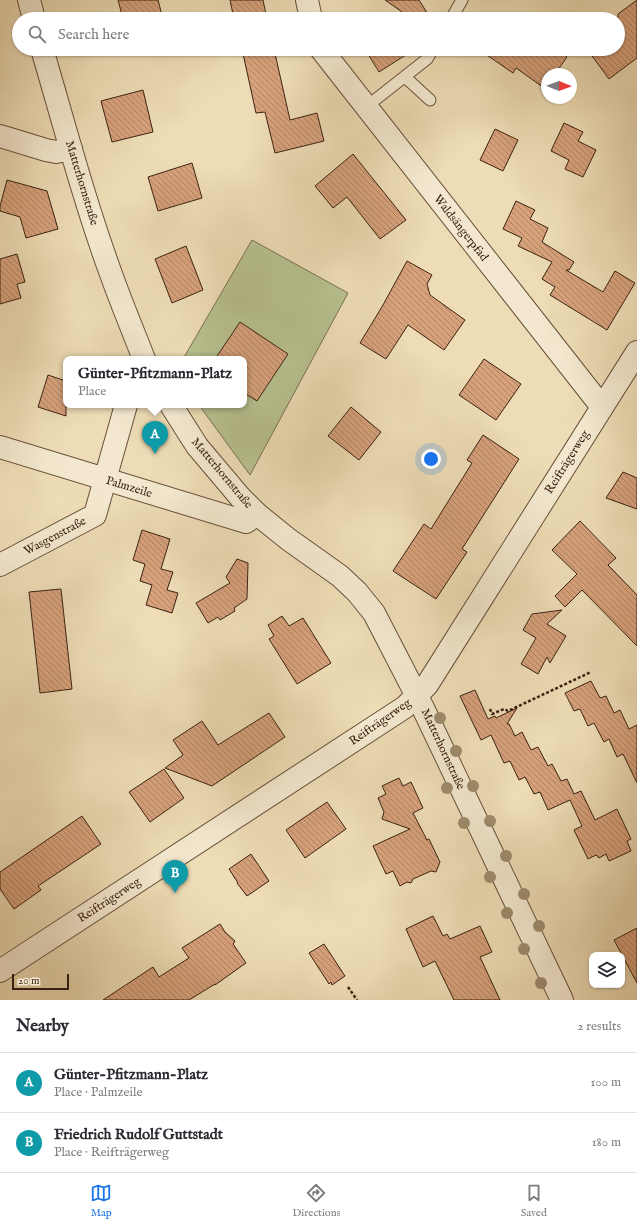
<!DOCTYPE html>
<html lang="en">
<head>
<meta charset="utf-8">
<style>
	body { margin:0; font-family:"IM FELL English",serif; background:#f7f7f7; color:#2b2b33 }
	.controls { position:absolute; right:12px; bottom:12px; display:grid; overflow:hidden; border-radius:8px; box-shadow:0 1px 3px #0004 }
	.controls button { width:36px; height:36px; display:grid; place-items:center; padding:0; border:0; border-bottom:1px solid #e1e1e2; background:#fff; color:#2b2b33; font:20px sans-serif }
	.compass { position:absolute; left:541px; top:68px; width:36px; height:36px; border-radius:50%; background:#fff; box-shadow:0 1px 3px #0004; rotate:91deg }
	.scale { position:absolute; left:12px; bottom:10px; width:57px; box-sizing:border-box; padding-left:4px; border:2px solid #3c2112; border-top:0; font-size:11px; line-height:14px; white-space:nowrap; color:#3c2112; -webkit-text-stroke:3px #f3e8cf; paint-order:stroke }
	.you { position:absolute; left:431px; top:459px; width:14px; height:14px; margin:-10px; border:3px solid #fff; border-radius:50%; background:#1a73e8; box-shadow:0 0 0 6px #1a73e833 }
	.badge { display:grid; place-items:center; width:26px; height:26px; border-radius:50%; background:#1a73e8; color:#fff; font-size:13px; font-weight:700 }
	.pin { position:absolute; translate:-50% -33px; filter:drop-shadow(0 1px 2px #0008) }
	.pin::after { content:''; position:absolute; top:21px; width:14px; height:12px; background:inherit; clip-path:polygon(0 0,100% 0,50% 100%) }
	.popup { position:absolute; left:63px; top:356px; width:184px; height:52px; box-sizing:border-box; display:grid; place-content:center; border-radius:8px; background:#fff; filter:drop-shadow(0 1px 3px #0005); font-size:13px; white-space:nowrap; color:#7c7c81 }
	.popup b { font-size:15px; color:#2b2b33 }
	.popup::after { content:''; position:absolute; left:50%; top:100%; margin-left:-8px; border:8px solid transparent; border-top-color:#fff }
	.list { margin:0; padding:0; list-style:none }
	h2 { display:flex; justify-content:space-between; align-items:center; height:52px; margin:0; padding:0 16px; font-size:17px }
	h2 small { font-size:13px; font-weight:400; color:#7c7c81 }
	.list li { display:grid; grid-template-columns:26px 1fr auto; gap:12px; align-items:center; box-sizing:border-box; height:60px; padding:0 16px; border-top:1px solid #e1e1e2 }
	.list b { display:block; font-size:15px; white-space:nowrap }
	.list p { margin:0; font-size:13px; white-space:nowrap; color:#7c7c81 }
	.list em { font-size:13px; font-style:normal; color:#7c7c81 }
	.icon { flex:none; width:22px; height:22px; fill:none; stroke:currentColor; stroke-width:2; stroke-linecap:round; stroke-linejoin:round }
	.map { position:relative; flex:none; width:637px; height:1000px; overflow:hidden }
	.search { position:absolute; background:#fff; box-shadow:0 1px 3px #0004; left:12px; right:12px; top:12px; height:44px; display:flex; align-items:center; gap:10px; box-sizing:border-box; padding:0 14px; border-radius:22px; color:#7c7c81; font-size:15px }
	.sheet { height:172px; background:#fff }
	nav { display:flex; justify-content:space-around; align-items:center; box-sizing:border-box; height:56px; border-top:1px solid #e1e1e2; background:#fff; font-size:11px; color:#7c7c81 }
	nav a { display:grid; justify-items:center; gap:2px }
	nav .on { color:#1a73e8 }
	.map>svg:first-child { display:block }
</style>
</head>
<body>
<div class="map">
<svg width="637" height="1000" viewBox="0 0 637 1000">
	<defs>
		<pattern id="building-back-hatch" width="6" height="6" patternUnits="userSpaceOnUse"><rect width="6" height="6" fill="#d6a17b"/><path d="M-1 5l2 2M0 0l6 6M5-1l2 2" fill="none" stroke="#af8363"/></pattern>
	</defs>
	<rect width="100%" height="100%" fill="#eddcb5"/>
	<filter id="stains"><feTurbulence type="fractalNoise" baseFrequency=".005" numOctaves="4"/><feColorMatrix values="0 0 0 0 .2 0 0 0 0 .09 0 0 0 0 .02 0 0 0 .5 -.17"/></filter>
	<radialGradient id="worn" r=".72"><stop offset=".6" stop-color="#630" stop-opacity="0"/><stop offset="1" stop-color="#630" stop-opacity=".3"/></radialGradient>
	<polygon fill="#b7c08e" stroke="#7a7050" points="252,240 348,293 250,475 199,405 244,405 244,359 183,359"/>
	<g fill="url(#building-back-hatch)" stroke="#3c2112">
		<polygon points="118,0 158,0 163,19 123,19"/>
		<polygon points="230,0 263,0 267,19 234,19"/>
		<polygon points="385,0 419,0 431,19 412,19"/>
		<polygon points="637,0 637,58 609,79 587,49 618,49 618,14"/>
		<polygon points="242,49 274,49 290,120 317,113 324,141 275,153 265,112 256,113"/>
		<polygon points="365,49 415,49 379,72"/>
		<polygon points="478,49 555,49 567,57 555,74 547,74 547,90 516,68 513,73"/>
		<polygon points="143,90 153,132 112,142 101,101"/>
		<polygon points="564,123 583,132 578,141 596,150 583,177 565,169 569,160 551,151"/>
		<polygon points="495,129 518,140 503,171 480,160"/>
		<polygon points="353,154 406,220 380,239 347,197 333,208 315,186"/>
		<polygon points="192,163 202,198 158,211 148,177"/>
		<polygon points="7,180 47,191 58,229 26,238 20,217 0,211 0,206"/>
		<polygon points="516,201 535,210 530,219 548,228 542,242 574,262 569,270 566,270 603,292 615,271 635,283 607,330 550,295 555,287 542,279 552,262 518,246 522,238 503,229"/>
		<polygon points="186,246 203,290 172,303 155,259"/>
		<polygon points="17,254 25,282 17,284 21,298 0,304 0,259"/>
		<polygon points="407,261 432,275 427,284 430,295 465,320 444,350 408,325 386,359 360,343 383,305"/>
		<polygon points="240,322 288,354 257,401 244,393 244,359 215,359"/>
		<polygon points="484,359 521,384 496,420 459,395"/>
		<polygon points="48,375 66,381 66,416 38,407"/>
		<polygon points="351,407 381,432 359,460 328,436"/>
		<polygon points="483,435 519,459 462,549 467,552 436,599 393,571 424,524 431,529 472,463 467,460"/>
		<polygon points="623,472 637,478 637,509 606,498"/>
		<polygon points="580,521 616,558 608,565 637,595 637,646 582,590 565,607 555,596 577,574 552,550"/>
		<polygon points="142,530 170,539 161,569 173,572 167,590 178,593 172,613 146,605 152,585 140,581 145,564 133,560"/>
		<polygon points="237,559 248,563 247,599 234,608 235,611 220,620 218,617 208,623 196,603 230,583 226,577"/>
		<polygon points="61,589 72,689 40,693 29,592"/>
		<polygon points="562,610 547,624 566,636 550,663 547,657 538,674 521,664 536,638 523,630 532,614"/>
		<polygon points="282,616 289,626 303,618 331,663 297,684 269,639 274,636 268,625"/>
		<polygon points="591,681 600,698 606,696 614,713 620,710 629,729 637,725 637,783 623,754 617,757 609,739 604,742 594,723 588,726 580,709 574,711 565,693"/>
		<polygon points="475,690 488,719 495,716 496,718 517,708 507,724 509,724 515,736 522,732 531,750 538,747 548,766 552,764 561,781 567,779 574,794 581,791 595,820 617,809 631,839 627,841 631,851 609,861 606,854 599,858 596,855 588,859 574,830 582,826 570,800 548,810 540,792 534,794 525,777 519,780 510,761 504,763 491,735 481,740 460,696"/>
		<polygon points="269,713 285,737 212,786 165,768 183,755 173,740 202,721 218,745"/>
		<polygon points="164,769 184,798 150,822 129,792"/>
		<polygon points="399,778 403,786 411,782 423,808 413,813 427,840 429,839 440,862 436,872 431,871 413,879 411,883 407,882 400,886 393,871 386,874 373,846 410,829 382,819 384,812 378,798 386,794 382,786"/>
		<polygon points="327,802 346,829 305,858 286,830"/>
		<polygon points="82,816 101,844 38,886 41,890 14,909 0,889 0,872"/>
		<polygon points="251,854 269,881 247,896 237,883 238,883 229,869"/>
		<polygon points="433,916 443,936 447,934 450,939 480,926 492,952 480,957 500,1000 454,1000 435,961 423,967 406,929"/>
		<polygon points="220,924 225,932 235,941 233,944 246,963 215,985 215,984 189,1000 103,1000 153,967 159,977 189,958 182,948"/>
		<polygon points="637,928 637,983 614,940"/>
		<polygon points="324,944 345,976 332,985 331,982 329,984 309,953"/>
	</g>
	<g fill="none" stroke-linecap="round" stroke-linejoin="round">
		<g stroke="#68503b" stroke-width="13">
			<g id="service">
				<polyline points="451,19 462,0"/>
				<polyline points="405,77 430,100"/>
				<polyline points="366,107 427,59 433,49"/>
			</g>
		</g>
		<g stroke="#68503b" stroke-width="24">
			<g id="minor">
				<polyline points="29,0 34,19"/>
				<polyline points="307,0 311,19"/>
				<path d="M42,49C64,124 84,200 111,274C121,302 133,331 144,359"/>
				<polyline points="321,49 602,407"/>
				<polyline points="0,136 46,150 56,152 71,149"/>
				<polyline points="171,405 197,446 240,497 257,514 288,539 340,576 357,592 374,613 423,708 562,1000"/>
				<polyline points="0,447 246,522 257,514"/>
				<polyline points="0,565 95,515 126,405"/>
				<polyline points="0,971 405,707 427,685 637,352"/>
			</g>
		</g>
		<g stroke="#3c2112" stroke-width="2.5" stroke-dasharray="3 2" stroke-linecap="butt">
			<polyline points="490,709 492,714 504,709 508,711 591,672"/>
			<polyline points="348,987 357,1000"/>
		</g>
		<use href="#service" stroke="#f3e8cf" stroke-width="11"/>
		<use href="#minor" stroke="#f3e8cf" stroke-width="22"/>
	</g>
	<g fill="#9d8b6c">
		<circle cx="440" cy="718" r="6"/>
		<circle cx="456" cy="751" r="6"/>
		<circle cx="473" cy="786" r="6"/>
		<circle cx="447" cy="788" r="6"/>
		<circle cx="490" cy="821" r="6"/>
		<circle cx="464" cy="823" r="6"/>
		<circle cx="506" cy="856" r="6"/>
		<circle cx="490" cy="877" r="6"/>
		<circle cx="524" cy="894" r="6"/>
		<circle cx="507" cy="913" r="6"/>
		<circle cx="539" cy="926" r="6"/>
		<circle cx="524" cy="949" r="6"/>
		<circle cx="541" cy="983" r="6"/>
	</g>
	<g text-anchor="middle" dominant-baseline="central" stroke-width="3" stroke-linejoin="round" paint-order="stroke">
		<g font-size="12" fill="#3c2112" stroke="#f3e8cf">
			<text transform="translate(82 183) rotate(73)">Matterhornstraße</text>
			<text transform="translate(461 228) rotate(52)">Waldsängerpfad</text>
			<text transform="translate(567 462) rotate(-58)">Reifträgerweg</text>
			<text transform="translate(222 473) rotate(50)">Matterhornstraße</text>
			<text transform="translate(129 487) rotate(17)">Palmzeile</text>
			<text transform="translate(55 536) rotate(-28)">Wasgenstraße</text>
			<text transform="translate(380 722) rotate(-35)">Reifträgerweg</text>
			<text transform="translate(443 749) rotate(65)">Matterhornstraße</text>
			<text transform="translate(109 900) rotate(-33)">Reifträgerweg</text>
		</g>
	</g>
	<rect width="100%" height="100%" filter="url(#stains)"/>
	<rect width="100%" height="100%" fill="url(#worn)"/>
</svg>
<div class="controls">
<button><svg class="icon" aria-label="layers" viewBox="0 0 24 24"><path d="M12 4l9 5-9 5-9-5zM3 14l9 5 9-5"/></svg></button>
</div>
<svg class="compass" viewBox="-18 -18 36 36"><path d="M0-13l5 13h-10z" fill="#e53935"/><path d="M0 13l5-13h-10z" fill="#7c7c81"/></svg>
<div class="scale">20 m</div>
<div class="you"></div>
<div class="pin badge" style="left:155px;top:454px;background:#0f9aa8">A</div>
<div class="popup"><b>Günter-Pfitzmann-Platz</b>Place</div>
<div class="pin badge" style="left:175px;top:893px;background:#0f9aa8">B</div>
<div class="search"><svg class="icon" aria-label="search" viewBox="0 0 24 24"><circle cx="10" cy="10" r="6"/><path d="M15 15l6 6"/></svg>Search here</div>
</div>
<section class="sheet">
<h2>Nearby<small>2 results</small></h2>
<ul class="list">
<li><span class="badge" style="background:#0f9aa8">A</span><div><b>Günter-Pfitzmann-Platz</b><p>Place · Palmzeile</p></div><em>100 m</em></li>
<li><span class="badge" style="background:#0f9aa8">B</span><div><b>Friedrich Rudolf Guttstadt</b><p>Place · Reifträgerweg</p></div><em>180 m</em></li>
</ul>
</section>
<nav>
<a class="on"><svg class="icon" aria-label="map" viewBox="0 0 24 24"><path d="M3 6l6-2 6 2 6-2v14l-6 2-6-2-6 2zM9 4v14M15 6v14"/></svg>Map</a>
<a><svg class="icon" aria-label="directions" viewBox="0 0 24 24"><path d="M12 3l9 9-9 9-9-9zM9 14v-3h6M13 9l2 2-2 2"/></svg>Directions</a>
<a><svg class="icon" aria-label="saved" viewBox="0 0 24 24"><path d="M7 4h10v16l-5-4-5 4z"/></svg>Saved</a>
</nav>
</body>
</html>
